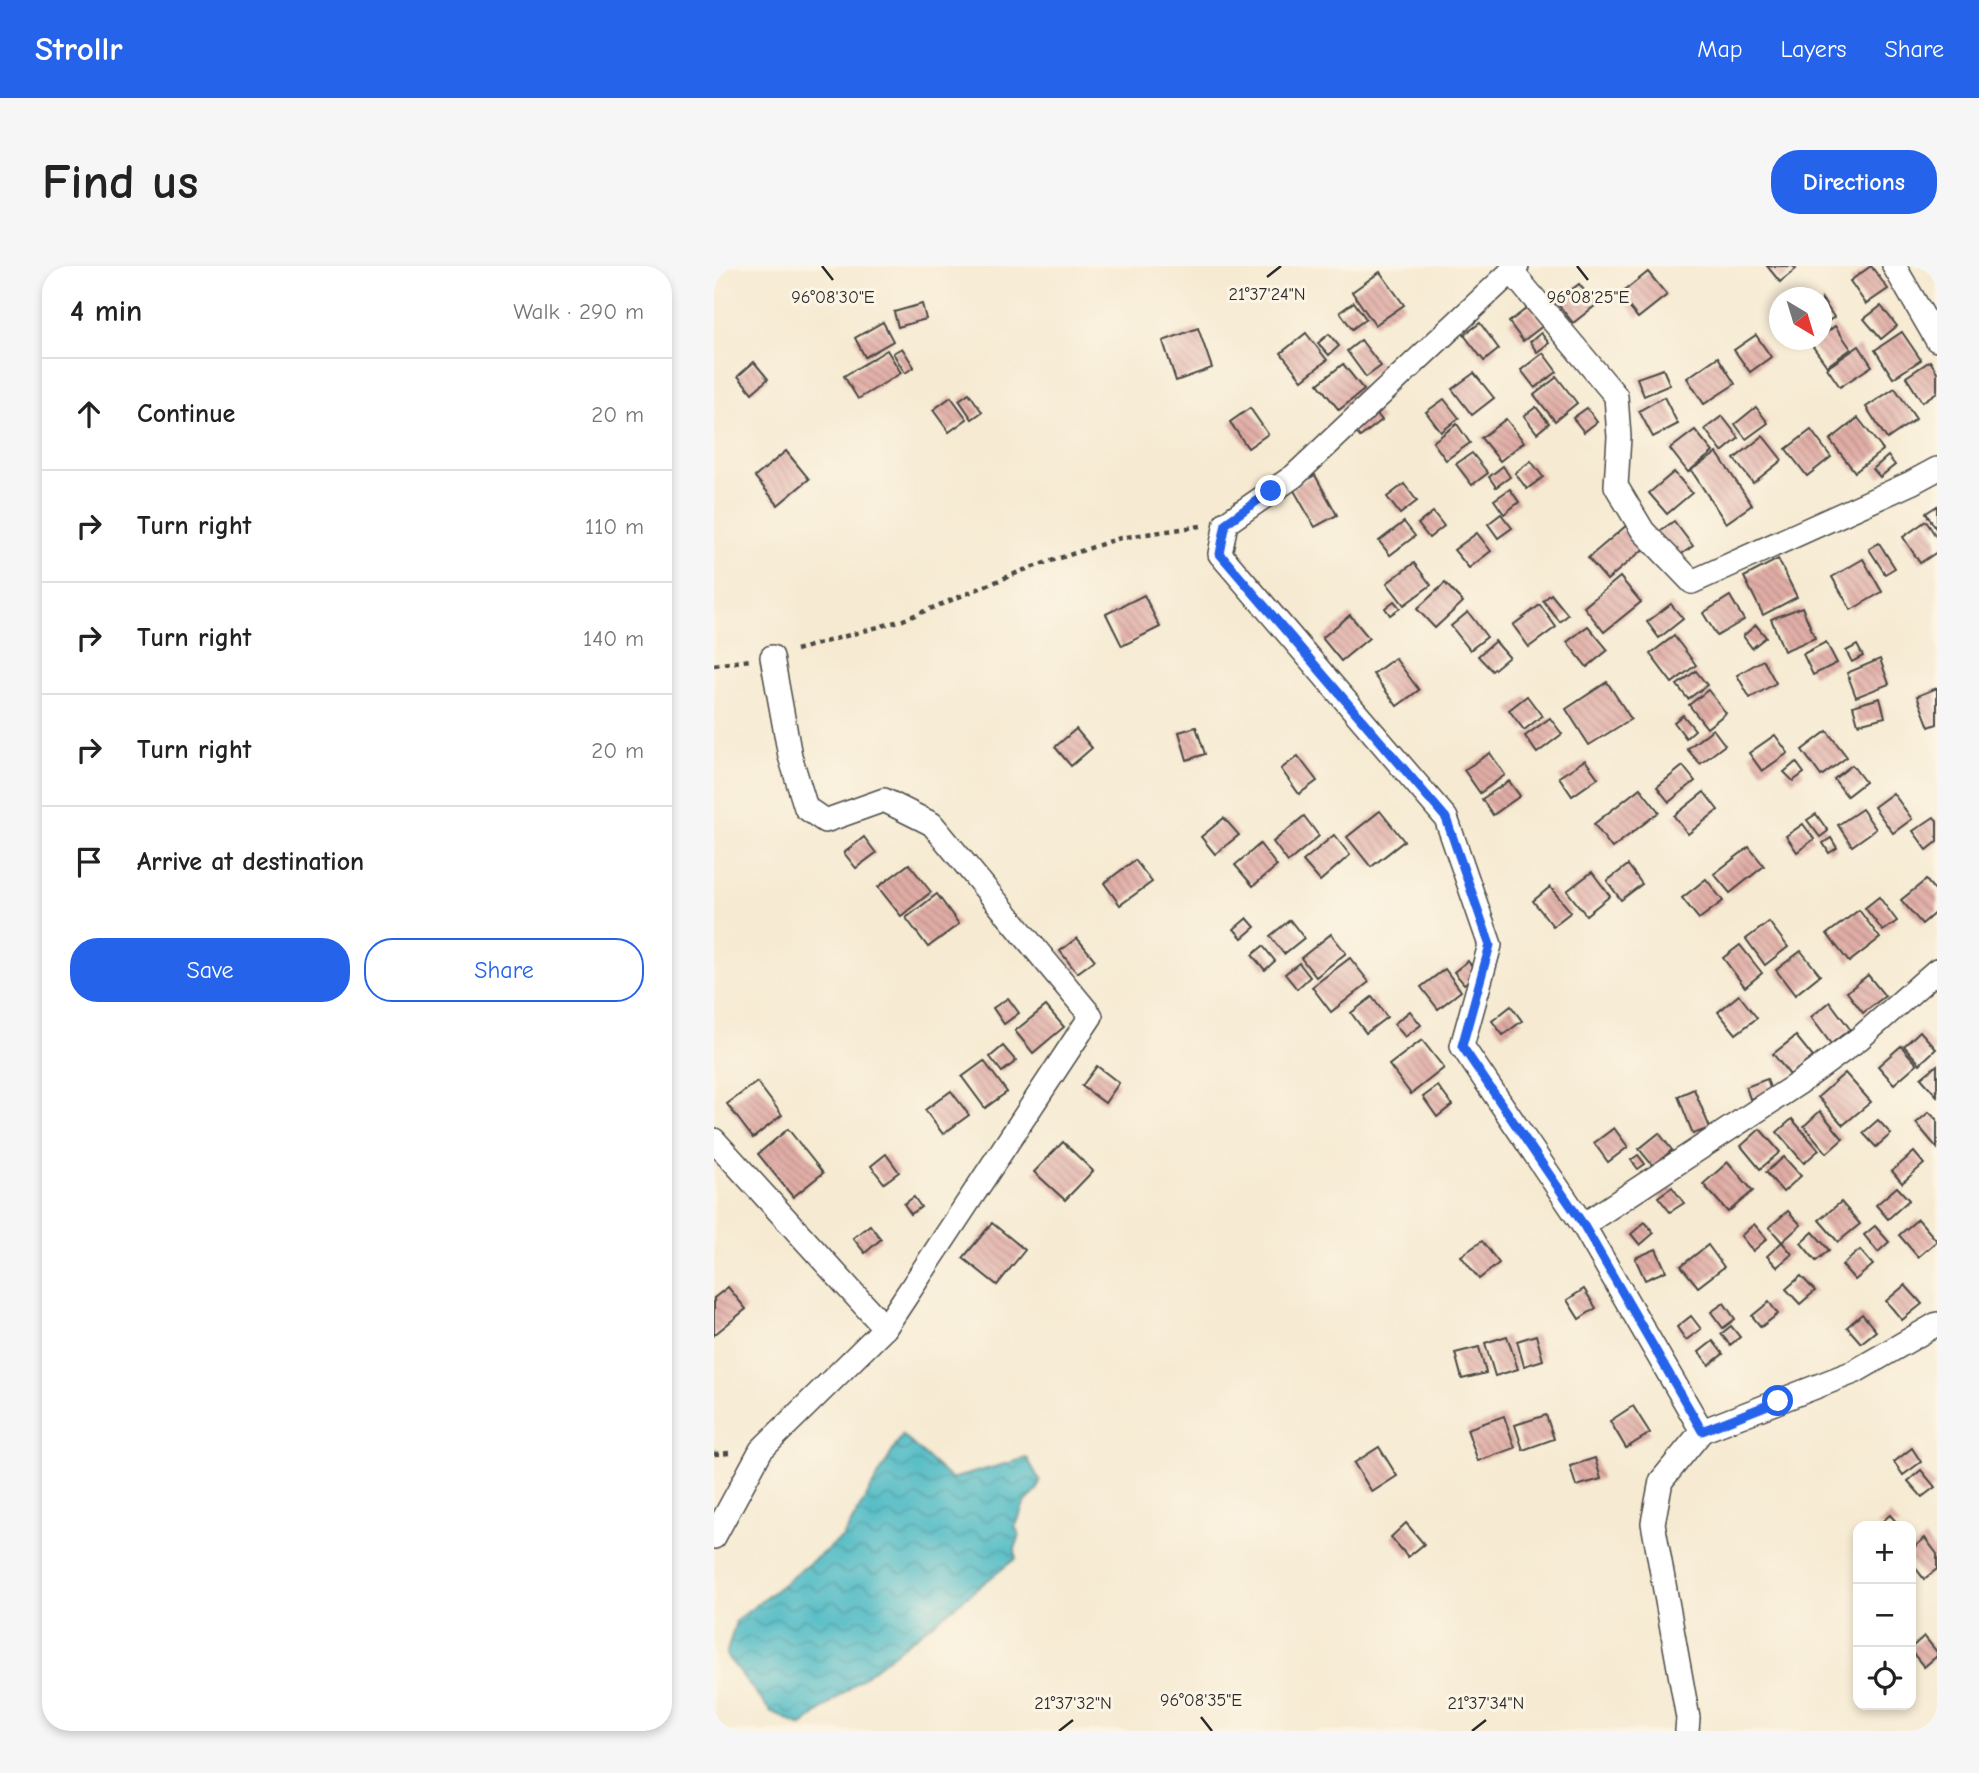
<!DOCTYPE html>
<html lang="en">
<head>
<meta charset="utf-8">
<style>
	body { margin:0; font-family:"Comic Neue",sans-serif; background:#f6f6f6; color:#222 }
	.controls { position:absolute; right:21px; bottom:21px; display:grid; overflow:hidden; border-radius:14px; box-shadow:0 4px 10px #0003 }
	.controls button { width:63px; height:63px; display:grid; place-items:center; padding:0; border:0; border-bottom:2px solid #e0e0e0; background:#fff; color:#222; font:35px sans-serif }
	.compass { position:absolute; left:1055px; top:21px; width:63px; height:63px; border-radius:50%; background:#fff; box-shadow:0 4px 10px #0003; rotate:142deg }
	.stop { position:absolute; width:21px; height:21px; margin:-16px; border:5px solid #2563eb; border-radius:50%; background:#fff }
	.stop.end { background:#2563eb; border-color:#fff; box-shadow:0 2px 7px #0008 }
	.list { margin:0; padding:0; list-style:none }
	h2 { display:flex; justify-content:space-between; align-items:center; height:91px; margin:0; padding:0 28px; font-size:30px }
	h2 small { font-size:23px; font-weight:400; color:#767676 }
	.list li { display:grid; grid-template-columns:46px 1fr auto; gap:21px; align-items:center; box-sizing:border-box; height:112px; padding:0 28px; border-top:2px solid #e0e0e0 }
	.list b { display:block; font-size:26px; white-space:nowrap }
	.list em { font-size:23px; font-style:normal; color:#767676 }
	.actions { display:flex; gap:14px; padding:21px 28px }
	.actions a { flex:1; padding:16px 0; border:2px solid #2563eb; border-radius:28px; text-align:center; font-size:24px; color:#2563eb }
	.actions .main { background:#2563eb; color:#fff }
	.icon { flex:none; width:38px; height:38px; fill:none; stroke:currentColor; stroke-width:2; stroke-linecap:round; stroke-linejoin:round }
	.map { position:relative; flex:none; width:1223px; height:1465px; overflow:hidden; border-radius:28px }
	header { display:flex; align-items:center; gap:42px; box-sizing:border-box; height:98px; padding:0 35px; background:#2563eb; color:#fff }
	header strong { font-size:33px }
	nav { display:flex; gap:38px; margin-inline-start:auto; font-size:24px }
	.intro { display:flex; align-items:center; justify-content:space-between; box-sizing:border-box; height:168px; padding:0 42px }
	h1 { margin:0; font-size:49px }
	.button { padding:18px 32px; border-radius:28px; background:#2563eb; color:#fff; font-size:24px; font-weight:700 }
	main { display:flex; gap:42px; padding:0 42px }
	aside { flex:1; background:#fff; border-radius:28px; box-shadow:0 4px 10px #0003 }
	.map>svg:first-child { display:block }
</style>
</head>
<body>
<header>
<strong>Strollr</strong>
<nav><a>Map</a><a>Layers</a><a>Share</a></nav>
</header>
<div class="intro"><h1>Find us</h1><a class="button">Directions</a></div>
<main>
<aside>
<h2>4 min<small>Walk · 290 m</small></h2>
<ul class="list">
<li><svg class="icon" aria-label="ahead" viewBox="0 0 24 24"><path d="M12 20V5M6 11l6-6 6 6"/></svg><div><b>Continue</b></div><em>20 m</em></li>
<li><svg class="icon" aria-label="right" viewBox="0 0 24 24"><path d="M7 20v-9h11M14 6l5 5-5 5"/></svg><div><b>Turn right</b></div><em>110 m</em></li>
<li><svg class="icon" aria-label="right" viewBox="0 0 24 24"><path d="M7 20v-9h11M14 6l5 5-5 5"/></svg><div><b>Turn right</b></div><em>140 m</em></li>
<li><svg class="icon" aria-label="right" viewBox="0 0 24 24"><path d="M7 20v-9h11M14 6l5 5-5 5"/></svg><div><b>Turn right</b></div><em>20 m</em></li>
<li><svg class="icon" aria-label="arrive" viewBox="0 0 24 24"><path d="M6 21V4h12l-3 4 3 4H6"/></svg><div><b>Arrive at destination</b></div></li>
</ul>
<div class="actions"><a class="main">Save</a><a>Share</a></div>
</aside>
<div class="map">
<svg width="1223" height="1465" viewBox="0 0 1223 1465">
	<defs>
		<pattern id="water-waves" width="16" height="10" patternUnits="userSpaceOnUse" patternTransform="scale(1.75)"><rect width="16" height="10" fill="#4bb9c4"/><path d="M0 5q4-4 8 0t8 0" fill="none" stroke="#3f979f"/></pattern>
		<pattern id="building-back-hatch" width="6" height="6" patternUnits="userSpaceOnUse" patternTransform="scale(1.75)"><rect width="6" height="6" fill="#e1ada6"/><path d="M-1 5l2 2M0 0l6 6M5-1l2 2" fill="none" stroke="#b78d87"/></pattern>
	</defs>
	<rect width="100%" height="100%" fill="#fcf5e5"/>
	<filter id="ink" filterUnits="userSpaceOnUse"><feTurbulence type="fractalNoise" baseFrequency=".0143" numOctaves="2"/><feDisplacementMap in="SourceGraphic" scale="14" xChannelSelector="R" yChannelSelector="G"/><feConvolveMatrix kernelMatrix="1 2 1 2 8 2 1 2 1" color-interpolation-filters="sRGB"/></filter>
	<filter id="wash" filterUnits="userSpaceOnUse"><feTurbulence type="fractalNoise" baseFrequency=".00686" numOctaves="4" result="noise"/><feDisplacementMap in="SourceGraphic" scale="28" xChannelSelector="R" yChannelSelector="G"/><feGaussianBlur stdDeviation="1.57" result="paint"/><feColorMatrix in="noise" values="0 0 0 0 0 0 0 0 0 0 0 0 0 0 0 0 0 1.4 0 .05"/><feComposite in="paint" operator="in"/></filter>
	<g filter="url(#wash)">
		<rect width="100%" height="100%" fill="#f6ead2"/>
		<path fill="url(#water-waves)" stroke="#3b7278" stroke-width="2" d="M188,1169L237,1213L313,1192L326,1215C322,1233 316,1227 310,1239C306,1245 306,1253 301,1261L306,1269L301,1283L302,1292L87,1460L56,1445L12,1389L22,1355L129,1271Z"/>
		<g id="blocks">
			<g fill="url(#building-back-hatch)">
				<polygon points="1053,0 1079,0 1082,3 1066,16"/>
				<polygon points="1157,0 1174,23 1152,38 1136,15"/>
				<polygon points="666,6 690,39 661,59 638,26"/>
				<polygon points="934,6 953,29 924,52 905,29"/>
				<polygon points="865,18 882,39 859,57 842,36"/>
				<polygon points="1108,33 1120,51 1108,60"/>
				<polygon points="640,36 652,53 638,63 626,46"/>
				<polygon points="208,38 212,53 184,61 180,46"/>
				<polygon points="816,40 830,59 809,75 795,56"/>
				<polygon points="1167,40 1183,60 1167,73 1150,53"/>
				<polygon points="169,56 179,75 151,91 141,72"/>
				<polygon points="766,57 785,83 770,95 750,69"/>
				<polygon points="1121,60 1137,83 1113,100 1097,78 1102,74 1108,74 1108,70"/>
				<polygon points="484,62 498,102 462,115 449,75"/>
				<polygon points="1188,66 1207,94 1179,112 1161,84"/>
				<polygon points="592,67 613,94 588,114 567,87"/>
				<polygon points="827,67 835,77 823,86 816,76"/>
				<polygon points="615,68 625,80 615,89 604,77"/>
				<polygon points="1042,69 1057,91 1036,106 1020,84"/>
				<polygon points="647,74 667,100 652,111 633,85"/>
				<polygon points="1145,80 1158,100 1126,121 1113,102"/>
				<polygon points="188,82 200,101 191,107 179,87"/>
				<polygon points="173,84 187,107 144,133 130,110"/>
				<polygon points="829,87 843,106 821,122 807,104"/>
				<polygon points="1004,91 1021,118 990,138 973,112"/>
				<polygon points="1216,95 1223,106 1223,126 1208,136 1192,111"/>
				<polygon points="40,96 54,113 38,127 24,110"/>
				<polygon points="629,98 650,124 625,144 604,118"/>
				<polygon points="949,103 956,119 930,130 923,112"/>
				<polygon points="760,107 780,132 758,149 738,123"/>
				<polygon points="843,111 863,137 841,155 820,129"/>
				<polygon points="1181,122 1202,153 1173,173 1152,141"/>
				<polygon points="255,127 268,146 258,153 245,134"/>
				<polygon points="237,131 253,153 235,166 219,144"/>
				<polygon points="950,131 964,158 939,171 925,145"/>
				<polygon points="730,133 745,152 727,166 712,146"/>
				<polygon points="822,141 835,157 823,167 810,150"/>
				<polygon points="1042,141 1054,157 1032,173 1021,158"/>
				<polygon points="536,142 554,168 534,182 516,156"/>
				<polygon points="873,142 883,156 870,166 859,152"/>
				<polygon points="659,143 668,154 646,171 638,161"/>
				<polygon points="1008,150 1025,172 1008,186 991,163"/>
				<polygon points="1144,152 1169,184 1141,206 1116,174"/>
				<polygon points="792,153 810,176 786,195 767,172"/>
				<polygon points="743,158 756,177 732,194 719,176"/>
				<polygon points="981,164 999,186 974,206 956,183"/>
				<polygon points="1097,164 1117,191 1093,210 1072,183"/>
				<polygon points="1049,170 1068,194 1039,217 1020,193"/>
				<polygon points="72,185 95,213 64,239 41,211"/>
				<polygon points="758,187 774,207 758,219 742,198"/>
				<polygon points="1003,187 1038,239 1012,257 977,204"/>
				<polygon points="1174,190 1181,199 1166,211 1159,203"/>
				<polygon points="817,195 829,211 813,223 801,207"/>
				<polygon points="789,200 796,211 782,221 775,211"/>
				<polygon points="960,206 978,227 953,248 935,227"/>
				<polygon points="601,209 623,249 601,261 578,221"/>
				<polygon points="690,218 703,235 686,248 673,231"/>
				<polygon points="796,223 805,236 790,248 780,234"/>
				<polygon points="1223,240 1223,264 1212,247"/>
				<polygon points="719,246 730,260 715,272 704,258"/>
				<polygon points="787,248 798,262 784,272 774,258"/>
				<polygon points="960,255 979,280 962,292 943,267"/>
				<polygon points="1212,255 1223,272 1223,286 1206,297 1189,271"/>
				<polygon points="690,256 701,270 676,289 665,275"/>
				<polygon points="913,259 932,281 893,314 874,292"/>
				<polygon points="763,267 777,285 755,302 740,284"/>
				<polygon points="1165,277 1181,302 1171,308 1155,283"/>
				<polygon points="1064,293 1083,331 1049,349 1030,311"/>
				<polygon points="1149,293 1168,326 1137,344 1118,311"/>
				<polygon points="700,297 717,319 690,339 673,317"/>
				<polygon points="906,311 927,336 890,366 870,341"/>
				<polygon points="731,317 749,336 721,362 703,343"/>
				<polygon points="837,328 854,349 846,356 829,335"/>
				<polygon points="430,329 446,361 408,380 392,348"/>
				<polygon points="1016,330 1030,354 1003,370 989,347"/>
				<polygon points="680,335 686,342 676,349 671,342"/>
				<polygon points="957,338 969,353 945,372 933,356"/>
				<polygon points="826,339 842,361 815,381 799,359"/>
				<polygon points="1088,341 1101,372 1070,385 1057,353"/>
				<polygon points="754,346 773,371 756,384 737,360"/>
				<polygon points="636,349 655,372 627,395 608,372"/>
				<polygon points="1042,359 1052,371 1038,382 1029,370"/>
				<polygon points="874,360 894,384 873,401 853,376"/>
				<polygon points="960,370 982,399 958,417 936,388"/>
				<polygon points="781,375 795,391 778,405 764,390"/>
				<polygon points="1112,376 1123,397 1099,409 1089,388"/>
				<polygon points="1143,379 1149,390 1138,396 1132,385"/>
				<polygon points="681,392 705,424 683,440 659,408"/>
				<polygon points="1166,393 1175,418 1142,431 1133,407"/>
				<polygon points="1049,394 1062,417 1036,432 1023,409"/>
				<polygon points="982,405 993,419 974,433 963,419"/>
				<polygon points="893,416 917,453 875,479 852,443"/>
				<polygon points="1223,422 1223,458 1215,461 1203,430"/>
				<polygon points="994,424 1012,447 993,462 975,439"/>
				<polygon points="813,430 828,450 810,464 795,444"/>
				<polygon points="1166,432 1171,451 1144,458 1139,440"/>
				<polygon points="969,449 981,464 972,472 960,456"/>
				<polygon points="836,452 848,468 823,487 811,470"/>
				<polygon points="482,461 491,488 473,494 465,466"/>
				<polygon points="362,463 378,482 357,500 341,481"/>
				<polygon points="999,463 1011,479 986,498 973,483"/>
				<polygon points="1113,465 1133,491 1107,510 1088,484"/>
				<polygon points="1061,469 1074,487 1048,505 1035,487"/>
				<polygon points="776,487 791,509 766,527 750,504"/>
				<polygon points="584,490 603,515 585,528 567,503"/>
				<polygon points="871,494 884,512 858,530 845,511"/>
				<polygon points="1082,496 1090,507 1079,515 1070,506"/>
				<polygon points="1138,499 1151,516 1133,530 1120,513"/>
				<polygon points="969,500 981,515 955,536 943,521"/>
				<polygon points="795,515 806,530 779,549 768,533"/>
				<polygon points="926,522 945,546 898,582 880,558"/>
				<polygon points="990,526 1004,544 974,568 960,550"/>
				<polygon points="1179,527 1198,553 1179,567 1160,541"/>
				<polygon points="1148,543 1162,563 1138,580 1124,559"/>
				<polygon points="666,545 690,575 657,601 633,571"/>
				<polygon points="1102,548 1114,565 1106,571 1093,554"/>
				<polygon points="590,550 605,570 574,596 559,576"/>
				<polygon points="1220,551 1223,555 1223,576 1213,584 1199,565"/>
				<polygon points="510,552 525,569 501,588 487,571"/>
				<polygon points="1089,558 1100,573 1083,586 1072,570"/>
				<polygon points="620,569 636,589 606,615 589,595"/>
				<polygon points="150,571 162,587 142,602 130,587"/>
				<polygon points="1117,572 1123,582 1115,587 1109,577"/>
				<polygon points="546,578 563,600 539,620 521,599"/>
				<polygon points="1035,581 1050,600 1016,627 1000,608"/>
				<polygon points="421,594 438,616 406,639 390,617"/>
				<polygon points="195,598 217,626 187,650 164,621"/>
				<polygon points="914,599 928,618 907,634 893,615"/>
				<polygon points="878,606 896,630 872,649 853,625"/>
				<polygon points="992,613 1009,635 985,653 968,632"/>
				<polygon points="1212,614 1223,627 1223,645 1208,658 1187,634"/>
				<polygon points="836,621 857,646 839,660 819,635"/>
				<polygon points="223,628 245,658 214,681 192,652"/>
				<polygon points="1165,631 1183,655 1169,665 1151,642"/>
				<polygon points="1145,644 1166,672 1135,696 1113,668"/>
				<polygon points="533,652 541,661 528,672 520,663"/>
				<polygon points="576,654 590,672 570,688 556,670"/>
				<polygon points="1055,656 1074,681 1051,699 1032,673"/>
				<polygon points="617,668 632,687 602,711 587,692"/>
				<polygon points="363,672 381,694 363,707 346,685"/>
				<polygon points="1026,679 1048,707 1031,721 1009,692"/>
				<polygon points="549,680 561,695 551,704 538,689"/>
				<polygon points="1087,685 1106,709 1081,729 1062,704"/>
				<polygon points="636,692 655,716 617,746 598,721"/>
				<polygon points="754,695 764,708 750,718 740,706"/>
				<polygon points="585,697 596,711 583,723 571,708"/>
				<polygon points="731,703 747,725 724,743 707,721"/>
				<polygon points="1154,709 1171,730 1149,747 1133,726"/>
				<polygon points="1025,729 1043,752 1022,768 1004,746"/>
				<polygon points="658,731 673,751 652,767 637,747"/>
				<polygon points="294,732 305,747 290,758 279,742"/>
				<polygon points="1116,736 1136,763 1117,778 1097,751"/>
				<polygon points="332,740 350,761 319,787 301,765"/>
				<polygon points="797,740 808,755 789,769 778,755"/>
				<polygon points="696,745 707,759 691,771 680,758"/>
				<polygon points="1206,765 1222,783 1206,798 1190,780"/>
				<polygon points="1082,770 1099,791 1076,809 1059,788"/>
				<polygon points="708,774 730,802 697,828 675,799"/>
				<polygon points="289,780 302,795 288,806 276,791"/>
				<polygon points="1187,780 1203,798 1180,818 1164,800"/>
				<polygon points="270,795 293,826 271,842 248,811"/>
				<polygon points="1223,799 1223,830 1207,812"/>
				<polygon points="383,800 405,817 391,837 368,820"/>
				<polygon points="1131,807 1157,836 1129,859 1104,831"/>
				<polygon points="1053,813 1057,825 1036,833 1032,821"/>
				<polygon points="43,816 68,849 39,872 13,838"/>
				<polygon points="724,820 738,839 723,851 709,831"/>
				<polygon points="980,823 996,862 979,868 964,830"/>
				<polygon points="237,825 255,849 229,868 211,844"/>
				<polygon points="1106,845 1129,873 1113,887 1090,860"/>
				<polygon points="1215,846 1223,854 1223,882 1202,857"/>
				<polygon points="1078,853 1105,884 1090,897 1063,866"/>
				<polygon points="1164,854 1177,868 1162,881 1149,867"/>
				<polygon points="900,862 914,881 894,896 880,877"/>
				<polygon points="74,863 109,907 79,931 44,888"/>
				<polygon points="1046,863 1066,886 1046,903 1027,880"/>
				<polygon points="945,867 958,884 939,900 925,883"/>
				<polygon points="349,876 379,905 351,934 320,906"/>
				<polygon points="1200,886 1210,898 1188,917 1178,905"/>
				<polygon points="172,888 185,906 170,917 157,900"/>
				<polygon points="924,889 931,898 924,903 917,894"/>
				<polygon points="1070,891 1087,910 1069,926 1052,906"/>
				<polygon points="1014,896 1039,925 1014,946 989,918"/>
				<polygon points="958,921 970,937 956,946 944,931"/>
				<polygon points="1183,921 1195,934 1174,953 1162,939"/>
				<polygon points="200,931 207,941 197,948 190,938"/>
				<polygon points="1127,936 1146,958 1124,976 1105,954"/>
				<polygon points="1074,945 1087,959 1068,976 1055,961"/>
				<polygon points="1204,953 1223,975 1204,991 1185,969"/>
				<polygon points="931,956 940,967 926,979 917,968"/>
				<polygon points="278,957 311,984 283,1019 249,992"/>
				<polygon points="1040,958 1053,973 1039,985 1027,970"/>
				<polygon points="156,959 167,973 151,987 139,972"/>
				<polygon points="1161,960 1175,976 1164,986 1150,969"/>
				<polygon points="1099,966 1115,984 1102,995 1087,977"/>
				<polygon points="768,975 785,997 765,1013 747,990"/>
				<polygon points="1068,976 1078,988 1063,1001 1053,990"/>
				<polygon points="994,979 1010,1001 984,1021 967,1000"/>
				<polygon points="942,983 952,1005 931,1014 921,992"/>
				<polygon points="1146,984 1159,999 1141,1014 1128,999"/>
				<polygon points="1087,1010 1101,1025 1086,1038 1072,1023"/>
				<polygon points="1191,1019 1208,1038 1188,1054 1172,1035"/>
				<polygon points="14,1021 32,1043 0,1069 0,1032"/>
				<polygon points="870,1023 882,1042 865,1053 853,1034"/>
				<polygon points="1055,1036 1064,1048 1047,1061 1038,1050"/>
				<polygon points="1010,1037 1021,1053 1009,1062 997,1046"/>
				<polygon points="1148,1048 1162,1065 1147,1077 1133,1061"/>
				<polygon points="977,1050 987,1063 972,1074 963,1061"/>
				<polygon points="1017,1060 1026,1071 1016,1079 1007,1068"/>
				<polygon points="822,1069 829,1094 810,1100 803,1075"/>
				<polygon points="793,1070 804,1103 781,1110 771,1077"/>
				<polygon points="999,1075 1009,1088 995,1099 985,1086"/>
				<polygon points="765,1081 772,1107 748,1113 741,1087"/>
				<polygon points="919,1140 936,1167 912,1182 896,1155"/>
				<polygon points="832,1149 840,1173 809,1184 801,1159"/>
				<polygon points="790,1150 801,1182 764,1195 753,1163"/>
				<polygon points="665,1181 683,1210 658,1226 640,1197"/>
				<polygon points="1198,1182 1207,1196 1189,1209 1180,1196"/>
				<polygon points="881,1192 887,1213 862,1220 856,1200"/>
				<polygon points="1207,1204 1221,1221 1208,1231 1194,1215"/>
				<polygon points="1176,1249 1186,1260 1163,1260"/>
				<polygon points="692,1257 710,1278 694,1291 677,1271"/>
				<polygon points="1211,1272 1223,1288 1223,1303 1210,1313 1197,1296 1197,1284"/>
				<polygon points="1210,1370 1223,1386 1223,1390 1210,1401 1197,1385 1197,1382"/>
			</g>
		</g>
	</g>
	<g filter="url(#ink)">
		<use href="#blocks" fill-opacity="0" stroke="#494844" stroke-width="2"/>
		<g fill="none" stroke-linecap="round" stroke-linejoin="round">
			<g stroke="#494844" stroke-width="26">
				<g id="street">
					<polyline points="803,0 580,210 512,257 506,288 732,552 776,679 748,780 869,959 988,1165"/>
					<polyline points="1180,0 1223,74"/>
					<polyline points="797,5 902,130 905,171 902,220 929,265 978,316 1197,217 1223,203"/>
					<polyline points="0,874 171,1062"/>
					<polyline points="869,959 1085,817 1146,772 1223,704"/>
					<polyline points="0,1271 47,1184 171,1062 377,750 218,558 170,534 111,555 92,542 76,490 58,391"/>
					<polyline points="973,1465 974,1452 939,1257 947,1215 988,1165 1140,1106 1223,1058"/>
				</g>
			</g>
			<g stroke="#494844" stroke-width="4.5" stroke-dasharray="5 5" stroke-linecap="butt">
				<polyline points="82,384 189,354 310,304 406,272 487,260"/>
				<polyline points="0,399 36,394"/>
				<polyline points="0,1188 17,1187"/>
			</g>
			<use href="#street" stroke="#fff" stroke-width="23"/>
		</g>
	</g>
	<g fill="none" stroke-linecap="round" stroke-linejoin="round" filter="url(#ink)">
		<polyline stroke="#2563eb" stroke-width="9" points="557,225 512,257 506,288 732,552 776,679 748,780 869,958 988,1165 1064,1135"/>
	</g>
	<path fill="none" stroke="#2b2b2b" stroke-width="2.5" d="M108,0L119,14M863,0L874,14M553,11L567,0M487,1451L498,1465M345,1465L359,1454M758,1465L772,1454"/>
	<g font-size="18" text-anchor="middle" fill="#2b2b2b" stroke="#fcf5e5" stroke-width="6" stroke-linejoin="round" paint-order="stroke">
		<text x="553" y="34">21°37'24"N</text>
		<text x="119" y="37">96°08'30"E</text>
		<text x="874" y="37">96°08'25"E</text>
		<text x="487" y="1440">96°08'35"E</text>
		<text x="359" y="1443">21°37'32"N</text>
		<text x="772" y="1443">21°37'34"N</text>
	</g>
</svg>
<div class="controls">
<button>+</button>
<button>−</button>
<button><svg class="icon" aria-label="locate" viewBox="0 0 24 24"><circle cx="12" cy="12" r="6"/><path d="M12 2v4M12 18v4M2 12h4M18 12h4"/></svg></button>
</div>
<svg class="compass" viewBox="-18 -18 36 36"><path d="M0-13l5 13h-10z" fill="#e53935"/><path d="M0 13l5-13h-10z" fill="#767676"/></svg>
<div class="stop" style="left:1064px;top:1135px"></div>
<div class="stop end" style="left:557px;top:225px"></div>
</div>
</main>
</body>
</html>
